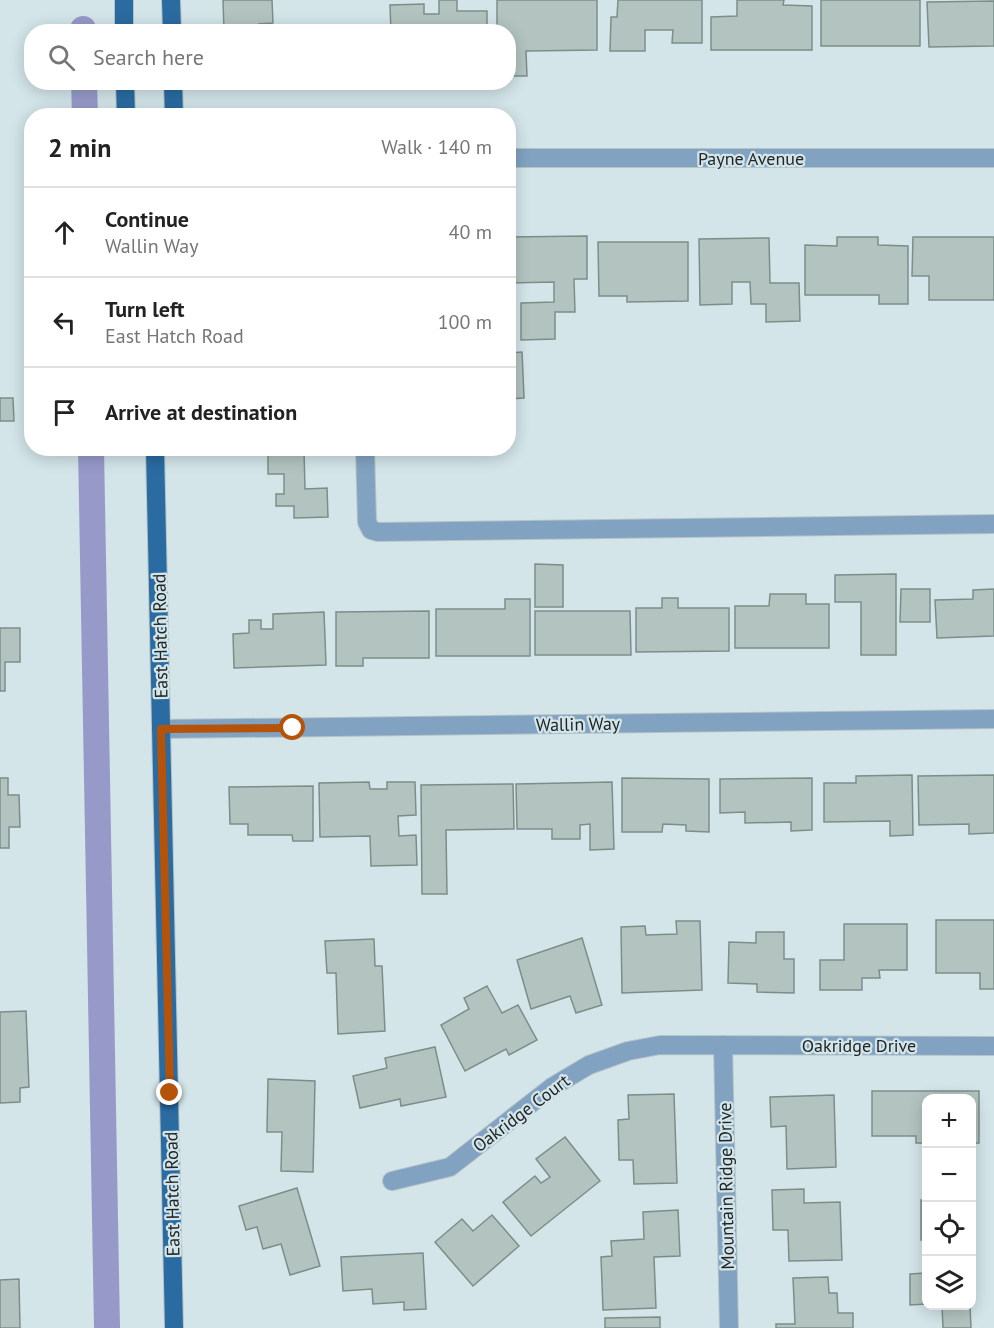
<!DOCTYPE html>
<html lang="en">
<head>
<meta charset="utf-8">
<style>
	body { margin:0; font-family:"PT Sans",sans-serif; background:#f2f2f2; color:#222 }
	.controls { position:absolute; right:18px; bottom:18px; display:grid; overflow:hidden; border-radius:12px; box-shadow:0 3px 15px #0003 }
	.controls button { width:54px; height:54px; display:grid; place-items:center; padding:0; border:0; border-bottom:2px solid #e0e0e0; background:#fff; color:#222; font:30px sans-serif }
	.stop { position:absolute; width:18px; height:18px; margin:-14px; border:4px solid #b45309; border-radius:50%; background:#fff }
	.stop.end { background:#b45309; border-color:#fff; box-shadow:0 2px 6px #0008 }
	.list { margin:0; padding:0; list-style:none }
	h2 { display:flex; justify-content:space-between; align-items:center; height:78px; margin:0; padding:0 24px; font-size:26px }
	h2 small { font-size:20px; font-weight:400; color:#767676 }
	.list li { display:grid; grid-template-columns:39px 1fr auto; gap:18px; align-items:center; box-sizing:border-box; height:90px; padding:0 24px; border-top:2px solid #e0e0e0 }
	.list b { display:block; font-size:22px; white-space:nowrap }
	.list p { margin:0; font-size:20px; white-space:nowrap; color:#767676 }
	.list em { font-size:20px; font-style:normal; color:#767676 }
	.icon { flex:none; width:33px; height:33px; fill:none; stroke:currentColor; stroke-width:2; stroke-linecap:round; stroke-linejoin:round }
	.map { position:relative; flex:none; width:994px; height:1328px; overflow:hidden }
	.search { position:absolute; background:#fff; box-shadow:0 3px 15px #0003; left:24px; top:24px; width:492px; height:66px; display:flex; align-items:center; gap:15px; box-sizing:border-box; padding:0 21px; border-radius:24px; color:#767676; font-size:22px }
	.panel { position:absolute; background:#fff; box-shadow:0 3px 15px #0003; left:24px; top:108px; width:492px; height:348px; border-radius:24px }
	.map>svg:first-child { display:block }
</style>
</head>
<body>
<div class="map">
<svg width="994" height="1328" viewBox="0 0 994 1328">
	<rect width="100%" height="100%" fill="#d3e5e9"/>
	<g fill="none" stroke-linecap="round" stroke-linejoin="round">
		<g stroke="#979ac8" stroke-width="26">
			<polyline points="83,29 84,32"/>
			<polyline points="84,82 85,116"/>
			<polyline points="91,448 107,1328"/>
		</g>
	</g>
	<g fill="#b3c4c0" stroke="#7d8e89" stroke-width="1.5">
		<polygon points="223,0 272,0 273,23 259,24 260,32 224,32"/>
		<polygon points="439,0 457,0 457,11 487,11 487,32 391,32 390,5 424,4 424,14 439,14"/>
		<polygon points="497,0 597,0 597,50 526,51 527,76 508,76 508,32 497,32"/>
		<polygon points="618,0 702,0 702,43 672,43 673,30 645,30 645,51 610,51 611,17 617,17"/>
		<polygon points="737,0 784,0 783,5 812,6 812,50 711,50 711,17 737,16"/>
		<rect x="821" y="0" width="99" height="46"/>
		<polygon points="994,1 994,46 929,47 927,2"/>
		<polygon points="587,236 587,279 574,279 575,312 555,312 555,339 521,340 521,303 554,302 554,282 508,283 508,237"/>
		<polygon points="837,237 878,237 878,245 908,246 908,304 879,304 879,295 805,295 805,245 837,246"/>
		<polygon points="913,237 994,237 994,300 929,300 929,276 912,276"/>
		<polygon points="769,238 770,283 799,283 800,321 766,322 766,304 751,304 750,282 732,282 732,304 700,305 699,239"/>
		<polygon points="598,242 688,242 688,301 627,302 627,296 599,296"/>
		<polygon points="522,352 524,398 508,399 508,353"/>
		<polygon points="0,398 13,398 14,421 0,421"/>
		<polygon points="304,451 305,489 327,488 328,517 294,518 294,506 276,506 276,494 284,494 284,474 268,474 268,452"/>
		<polygon points="535,564 563,565 563,607 535,607"/>
		<polygon points="896,574 896,655 861,655 861,602 835,602 835,575"/>
		<polygon points="901,589 930,589 930,622 900,622"/>
		<polygon points="994,589 994,636 937,638 935,600 973,599 973,590"/>
		<polygon points="770,594 806,594 806,604 829,604 829,648 735,648 735,606 769,606"/>
		<polygon points="662,598 678,598 678,608 729,608 729,651 636,652 636,608 662,608"/>
		<polygon points="505,599 530,599 530,656 436,656 436,609 505,609"/>
		<polygon points="429,611 429,658 363,658 363,666 336,666 336,612"/>
		<polygon points="535,611 630,611 631,655 535,655"/>
		<polygon points="324,612 326,665 234,668 233,634 249,633 249,620 261,620 261,629 273,629 273,614"/>
		<polygon points="0,628 20,628 20,662 5,662 5,691 0,691"/>
		<polygon points="912,775 913,835 890,836 890,821 824,822 824,783 856,783 856,776"/>
		<polygon points="994,775 994,833 969,834 969,824 919,825 918,776"/>
		<polygon points="0,778 8,778 8,795 19,795 20,827 9,827 9,848 0,848"/>
		<polygon points="622,778 709,779 709,832 686,831 686,825 663,824 662,832 622,832"/>
		<polygon points="812,778 812,830 791,831 791,822 745,823 745,812 720,813 720,779"/>
		<polygon points="369,782 370,789 387,789 387,782 415,782 416,815 398,816 399,836 416,835 417,865 371,866 370,836 320,837 319,783"/>
		<polygon points="612,782 614,849 590,850 590,824 580,825 580,839 552,839 552,829 517,829 516,784"/>
		<polygon points="513,784 514,829 446,830 447,894 422,894 421,785"/>
		<polygon points="313,786 313,841 293,841 292,835 248,835 248,824 230,824 229,787"/>
		<polygon points="936,920 994,920 994,989 980,989 980,973 936,973"/>
		<polygon points="676,921 700,921 702,990 622,993 621,927 645,926 646,935 677,934"/>
		<polygon points="844,924 907,924 907,970 879,970 880,978 862,978 862,990 820,990 820,960 844,960"/>
		<polygon points="756,932 784,932 784,959 794,959 794,993 757,992 757,984 728,983 729,942 756,943"/>
		<polygon points="582,938 602,1005 576,1013 570,996 531,1009 517,960"/>
		<polygon points="374,939 375,966 382,966 385,1031 338,1034 336,973 327,973 325,941"/>
		<polygon points="487,986 502,1013 518,1005 537,1040 509,1055 506,1049 465,1071 441,1025 469,1009 464,998"/>
		<polygon points="26,1011 29,1087 20,1088 20,1102 0,1103 0,1012"/>
		<polygon points="435,1047 446,1097 401,1106 400,1099 360,1108 353,1076 387,1068 385,1058"/>
		<polygon points="268,1079 315,1081 313,1172 281,1171 282,1132 267,1132"/>
		<polygon points="872,1091 979,1091 979,1143 972,1143 972,1098 926,1098 926,1143 916,1143 916,1136 872,1136"/>
		<polygon points="674,1094 677,1183 634,1184 633,1160 619,1160 618,1120 629,1119 628,1095"/>
		<polygon points="834,1095 836,1167 787,1169 786,1126 771,1127 770,1097"/>
		<polygon points="565,1137 600,1181 531,1236 503,1202 535,1176 541,1183 550,1177 536,1159"/>
		<polygon points="297,1188 320,1266 290,1275 281,1244 263,1249 257,1227 246,1230 239,1206"/>
		<polygon points="804,1189 804,1203 840,1202 842,1260 789,1261 788,1230 773,1230 772,1190"/>
		<rect x="921" y="1200" width="5" height="40"/>
		<polygon points="678,1210 680,1256 654,1257 656,1308 603,1310 601,1257 612,1256 611,1241 644,1239 643,1212"/>
		<polygon points="492,1215 519,1246 473,1286 435,1242 462,1219 473,1231"/>
		<polygon points="423,1253 426,1309 404,1310 404,1302 373,1304 372,1289 343,1291 341,1257"/>
		<polygon points="926,1273 926,1304 910,1305 910,1274"/>
		<polygon points="828,1277 829,1293 837,1293 838,1313 853,1313 853,1328 776,1328 776,1324 795,1324 793,1278"/>
		<polygon points="19,1279 20,1328 0,1328 0,1280"/>
		<polygon points="942,1306 970,1306 971,1328 943,1328"/>
		<polygon points="660,1317 660,1328 605,1328 605,1318"/>
	</g>
	<g fill="none" stroke-linecap="round" stroke-linejoin="round">
		<g stroke="#b3c3c6" stroke-width="20">
			<g id="minor">
				<polyline points="508,158 994,158"/>
				<polyline points="365,448 367,522 371,530 378,532 994,524"/>
				<polyline points="161,729 994,719"/>
				<polyline points="723,1045 729,1328"/>
				<polyline points="392,1181 450,1167 552,1087 589,1065 628,1051 660,1045 994,1046"/>
			</g>
		</g>
		<g stroke="#b3c3c6" stroke-width="20">
			<g id="major">
				<polyline points="124,0 124,32"/>
				<polyline points="171,0 172,32"/>
				<polyline points="125,82 126,116"/>
				<polyline points="173,82 174,116"/>
				<polyline points="155,448 174,1328"/>
			</g>
		</g>
		<use href="#minor" stroke="#82a2c1" stroke-width="18"/>
		<use href="#major" stroke="#2a6ba1" stroke-width="18"/>
	</g>
	<g fill="none" stroke-linecap="round" stroke-linejoin="round">
		<polyline stroke="#b45309" stroke-width="8" points="170,1093 161,729 293,728"/>
	</g>
	<g text-anchor="middle" dominant-baseline="central" stroke-width="4.5" stroke-linejoin="round" paint-order="stroke">
		<g font-size="18" fill="#202628" stroke="#d3e5e9">
			<text x="751" y="158">Payne Avenue</text>
			<text transform="translate(160 636) rotate(-91)">East Hatch Road</text>
			<text transform="translate(578 724) rotate(-1)">Wallin Way</text>
			<text x="859" y="1045">Oakridge Drive</text>
			<text transform="translate(521 1113) rotate(-37)">Oakridge Court</text>
			<text transform="translate(726 1186) rotate(-91)">Mountain Ridge Drive</text>
			<text transform="translate(172 1194) rotate(-91)">East Hatch Road</text>
		</g>
	</g>
</svg>
<div class="controls">
<button>+</button>
<button>−</button>
<button><svg class="icon" aria-label="locate" viewBox="0 0 24 24"><circle cx="12" cy="12" r="6"/><path d="M12 2v4M12 18v4M2 12h4M18 12h4"/></svg></button>
<button><svg class="icon" aria-label="layers" viewBox="0 0 24 24"><path d="M12 4l9 5-9 5-9-5zM3 14l9 5 9-5"/></svg></button>
</div>
<div class="stop" style="left:293px;top:728px"></div>
<div class="stop end" style="left:170px;top:1093px"></div>
<div class="search"><svg class="icon" aria-label="search" viewBox="0 0 24 24"><circle cx="10" cy="10" r="6"/><path d="M15 15l6 6"/></svg>Search here</div>
<section class="panel">
<h2>2 min<small>Walk · 140 m</small></h2>
<ul class="list">
<li><svg class="icon" aria-label="ahead" viewBox="0 0 24 24"><path d="M12 20V5M6 11l6-6 6 6"/></svg><div><b>Continue</b><p>Wallin Way</p></div><em>40 m</em></li>
<li><svg class="icon" aria-label="left" viewBox="0 0 24 24"><path d="M17 20v-9H6M10 6l-5 5 5 5"/></svg><div><b>Turn left</b><p>East Hatch Road</p></div><em>100 m</em></li>
<li><svg class="icon" aria-label="arrive" viewBox="0 0 24 24"><path d="M6 21V4h12l-3 4 3 4H6"/></svg><div><b>Arrive at destination</b></div></li>
</ul>
</section>
</div>
</body>
</html>
